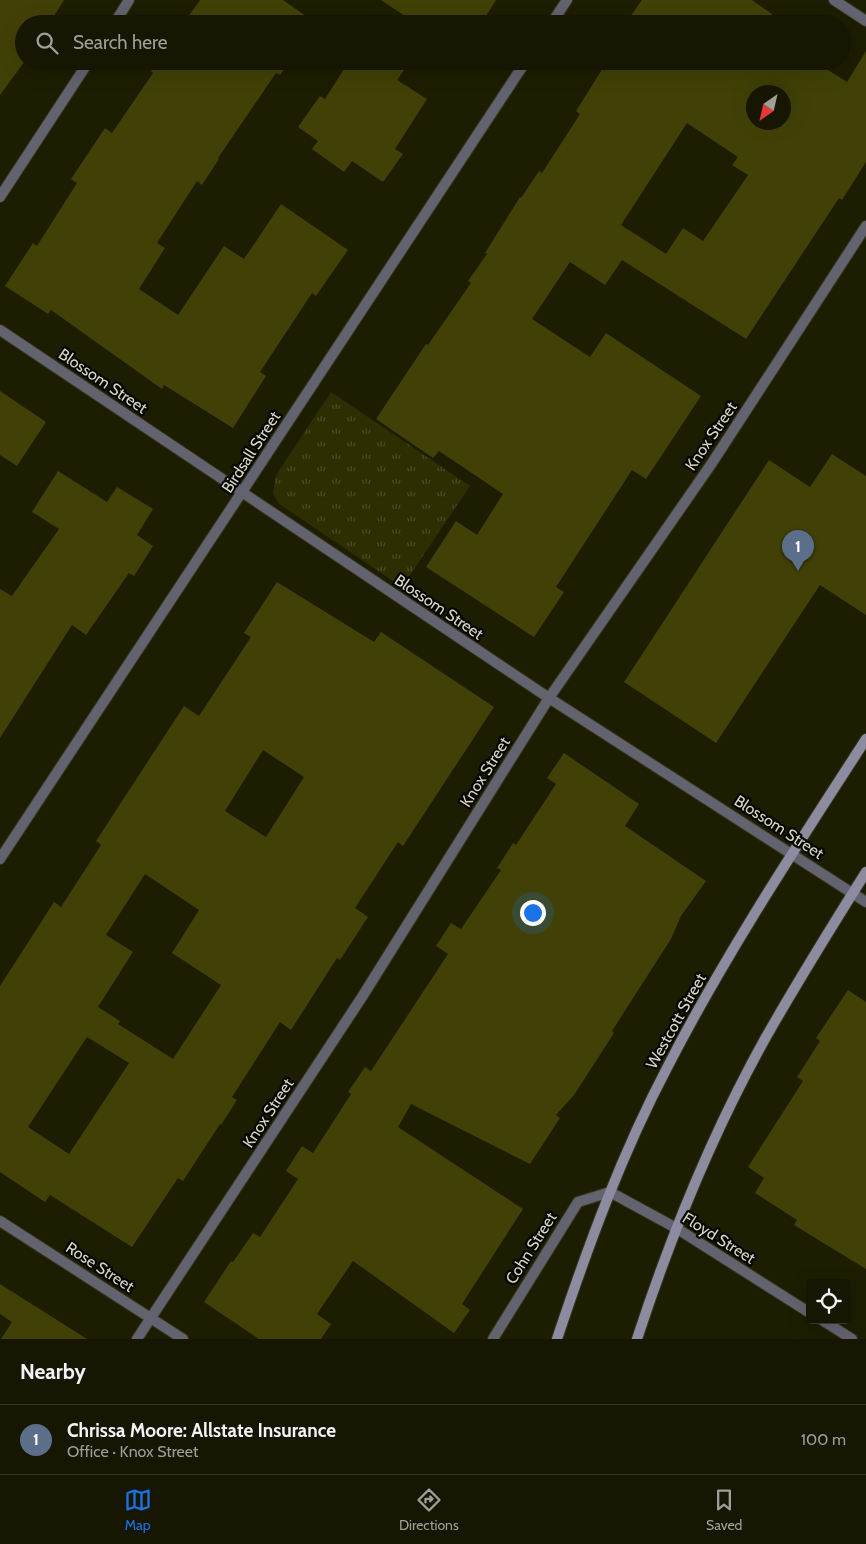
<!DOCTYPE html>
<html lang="en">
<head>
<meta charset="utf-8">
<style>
	body { margin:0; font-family:Cabin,sans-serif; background:#1f1f0c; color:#f1f3f6 }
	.controls { position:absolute; right:15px; bottom:15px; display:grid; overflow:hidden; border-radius:5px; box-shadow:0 5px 20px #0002 }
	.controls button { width:45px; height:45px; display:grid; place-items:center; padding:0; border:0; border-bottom:1px solid #353524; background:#161602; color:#f1f3f6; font:25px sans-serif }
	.compass { position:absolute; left:746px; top:85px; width:45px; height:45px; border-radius:50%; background:#161602; box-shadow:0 5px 20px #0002; rotate:214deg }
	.you { position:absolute; left:532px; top:912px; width:18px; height:18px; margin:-12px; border:4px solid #fff; border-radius:50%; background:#1a73e8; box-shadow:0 0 0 8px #1a73e833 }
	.badge { display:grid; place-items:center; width:32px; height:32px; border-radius:50%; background:#1a73e8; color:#fff; font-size:16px; font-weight:700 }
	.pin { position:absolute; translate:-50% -41px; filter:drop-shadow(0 1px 2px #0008) }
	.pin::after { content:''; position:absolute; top:26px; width:18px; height:15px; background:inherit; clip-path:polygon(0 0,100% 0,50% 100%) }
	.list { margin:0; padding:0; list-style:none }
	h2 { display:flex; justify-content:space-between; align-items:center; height:65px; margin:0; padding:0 20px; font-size:21px }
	h2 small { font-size:16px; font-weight:400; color:#9e9f99 }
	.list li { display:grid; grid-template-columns:32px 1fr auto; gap:15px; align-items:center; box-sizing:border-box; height:70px; padding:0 20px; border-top:1px solid #353524 }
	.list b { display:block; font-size:19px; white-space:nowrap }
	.list p { margin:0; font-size:16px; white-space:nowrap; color:#9e9f99 }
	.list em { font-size:16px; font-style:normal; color:#9e9f99 }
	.icon { flex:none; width:28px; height:28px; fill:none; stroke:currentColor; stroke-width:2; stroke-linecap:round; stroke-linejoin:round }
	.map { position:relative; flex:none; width:866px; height:1339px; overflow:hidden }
	.search { position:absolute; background:#161602; box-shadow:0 5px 20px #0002; left:15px; right:15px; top:15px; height:55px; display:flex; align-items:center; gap:12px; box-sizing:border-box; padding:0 18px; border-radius:28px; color:#9e9f99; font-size:19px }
	.sheet { height:135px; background:#161602 }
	nav { display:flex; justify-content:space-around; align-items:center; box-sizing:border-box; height:70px; border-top:1px solid #353524; background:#161602; font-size:14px; color:#9e9f99 }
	nav a { display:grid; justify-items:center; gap:2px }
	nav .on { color:#1a73e8 }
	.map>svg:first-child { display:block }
</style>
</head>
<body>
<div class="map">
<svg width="866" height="1339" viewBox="0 0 866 1339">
	<defs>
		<pattern id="grass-tufts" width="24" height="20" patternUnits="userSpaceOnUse" patternTransform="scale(1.25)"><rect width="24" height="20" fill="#2e2e03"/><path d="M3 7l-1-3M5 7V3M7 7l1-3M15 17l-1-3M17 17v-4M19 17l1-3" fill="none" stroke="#4c4c26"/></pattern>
	</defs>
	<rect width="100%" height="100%" fill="#1d1d02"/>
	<polygon fill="url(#grass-tufts)" points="331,392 470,486 402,587 279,504 273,493 276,475"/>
	<g fill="#414107" fill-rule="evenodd">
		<polygon points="0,0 64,0 49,24 24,24 25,61 0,95"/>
		<polygon points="200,0 283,0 316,23 183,24"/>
		<polygon points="381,0 496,0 481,24 417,24"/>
		<polygon points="642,0 752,0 772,14 766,24 625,24"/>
		<path d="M866,51V162L842,200L839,198L746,339L622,260L605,285L570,262L532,319L590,357L606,333L701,396L646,479L632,470L556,587L564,592L534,637L426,567L456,521L477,535L503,494L439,451L433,458L376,419L426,344L428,345L471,283L468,281L487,254L485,253L520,197L521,198L539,171L542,173L580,114L576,111L606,63L604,61H814L847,82ZM754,92H784V122H754ZM687,123L738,157L732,165L748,175L703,241L683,228L666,254L621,225Z"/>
		<polygon points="158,61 290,61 280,75 276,73 218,158 219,159 202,185 197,181 157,243 165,248 139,289 178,315 224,246 244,259 281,204 348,250 316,296 312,293 260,372 266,376 233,428 164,385 162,389 51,310 48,314 5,286 33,243 37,246 77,183 71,179 105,128 112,133 153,73 151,71"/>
		<polygon points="349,61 410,61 397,80 427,99 395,149 403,154 383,182 352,161 344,172 312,149 318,141 298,127 320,96 325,99"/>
		<polygon points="0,391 46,422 17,466 0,455"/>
		<polygon points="832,454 866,476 866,615 820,585 716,743 624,682 769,460 810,487"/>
		<polygon points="58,471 107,502 117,487 153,509 137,535 153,546 134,576 129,573 86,635 72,625 0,738 0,589 12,596 59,529 32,512"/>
		<path d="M277,582L374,642L381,632L494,707L403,846L398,842L355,908L368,917L340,960L337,958L291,1030L280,1022L232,1097L237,1100L221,1125L220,1124L183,1181L178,1178L132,1247L50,1195L45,1202L0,1172V986L54,902L61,907L101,845L96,841L184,706L199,716L251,637L244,633ZM263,750L304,777L266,837L225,811ZM145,874L199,910L172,953L221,985L173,1059L118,1024L120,1021L98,1007L133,952L106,935ZM87,1037L129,1063L69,1154L28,1127Z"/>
		<polygon points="564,753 639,804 625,826 706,881 681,916 671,939 612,1031 614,1033 596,1061 574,1095 556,1115 560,1118 530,1164 411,1104 398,1127 523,1209 462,1304 470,1310 454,1333 353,1261 317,1314 331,1324 321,1339 259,1339 204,1302 231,1261 233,1262 253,1233 260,1237 298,1179 286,1171 302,1146 313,1153 351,1094 348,1092 365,1067 371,1071 448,954 436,946 451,923 461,929 501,870 497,868 513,843 516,845 556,784 547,778"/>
		<polygon points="848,990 866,1002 866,1269 794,1225 797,1220 755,1193 764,1178 748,1167 803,1081 797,1077 820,1041 816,1038"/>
		<polygon points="0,1284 87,1339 1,1339 12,1322 0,1314"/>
	</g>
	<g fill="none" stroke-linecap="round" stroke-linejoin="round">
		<g stroke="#37371e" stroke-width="12">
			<g id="minor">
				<polyline points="114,24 129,0"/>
				<polyline points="551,24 567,0"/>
				<polyline points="0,197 89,61"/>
				<polyline points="0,330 549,698 866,902"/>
				<polyline points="0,859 526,61"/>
				<polyline points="0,1221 183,1339"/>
				<polyline points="822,1320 852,1339"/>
				<polyline points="137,1339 362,997 549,698 712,463 866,226"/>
				<polyline points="493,1339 578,1202 610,1192 676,1228 810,1313"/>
			</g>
		</g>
		<g stroke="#37371e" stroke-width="12">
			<polyline id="tertiary" points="834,0 866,21"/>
		</g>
		<g stroke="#37371e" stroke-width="12">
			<g id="secondary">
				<path d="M557,1339C588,1246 622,1153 668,1066C726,953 797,846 866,739"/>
				<path d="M637,1339C671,1235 713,1132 766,1037C798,981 832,926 866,872"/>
			</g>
		</g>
		<use href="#minor" stroke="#63626f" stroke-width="10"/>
		<use href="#tertiary" stroke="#63626f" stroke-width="10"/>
		<use href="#secondary" stroke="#8c8b9f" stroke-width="10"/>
	</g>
	<g text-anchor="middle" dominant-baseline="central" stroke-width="4.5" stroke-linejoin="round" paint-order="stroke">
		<g font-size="16" fill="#d6d7c7" stroke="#070701">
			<text transform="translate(103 381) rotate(34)">Blossom Street</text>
			<text transform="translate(711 436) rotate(-56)">Knox Street</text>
			<text transform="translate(251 452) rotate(-57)">Birdsall Street</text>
			<text transform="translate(439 607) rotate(34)">Blossom Street</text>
			<text transform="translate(485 772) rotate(-58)">Knox Street</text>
			<text transform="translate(779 827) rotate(33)">Blossom Street</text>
			<text transform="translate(676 1021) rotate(-61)">Westcott Street</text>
			<text transform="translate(268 1113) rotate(-57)">Knox Street</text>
			<text transform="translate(719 1238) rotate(32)">Floyd Street</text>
			<text transform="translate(531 1248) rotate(-58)">Cohn Street</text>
			<text transform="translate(100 1267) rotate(33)">Rose Street</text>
		</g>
	</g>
</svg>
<div class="controls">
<button><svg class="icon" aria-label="locate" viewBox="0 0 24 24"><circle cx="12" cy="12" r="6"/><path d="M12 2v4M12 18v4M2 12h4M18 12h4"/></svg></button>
</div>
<svg class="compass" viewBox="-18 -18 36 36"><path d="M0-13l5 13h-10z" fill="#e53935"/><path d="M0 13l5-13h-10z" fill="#9e9f99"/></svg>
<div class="you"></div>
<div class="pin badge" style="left:798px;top:571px;background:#5c6f8a">1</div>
<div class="search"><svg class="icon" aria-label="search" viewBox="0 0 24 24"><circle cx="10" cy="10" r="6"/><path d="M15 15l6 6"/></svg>Search here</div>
</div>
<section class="sheet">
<h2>Nearby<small></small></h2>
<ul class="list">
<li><span class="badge" style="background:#5c6f8a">1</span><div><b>Chrissa Moore: Allstate Insurance</b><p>Office · Knox Street</p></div><em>100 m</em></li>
</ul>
</section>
<nav>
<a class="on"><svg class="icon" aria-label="map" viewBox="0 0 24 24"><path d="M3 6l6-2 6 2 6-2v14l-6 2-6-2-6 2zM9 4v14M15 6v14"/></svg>Map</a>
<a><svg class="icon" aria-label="directions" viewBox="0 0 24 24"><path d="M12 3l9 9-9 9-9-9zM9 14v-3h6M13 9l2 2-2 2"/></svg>Directions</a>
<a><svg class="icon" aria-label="saved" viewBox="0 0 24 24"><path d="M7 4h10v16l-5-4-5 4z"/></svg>Saved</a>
</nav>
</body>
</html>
